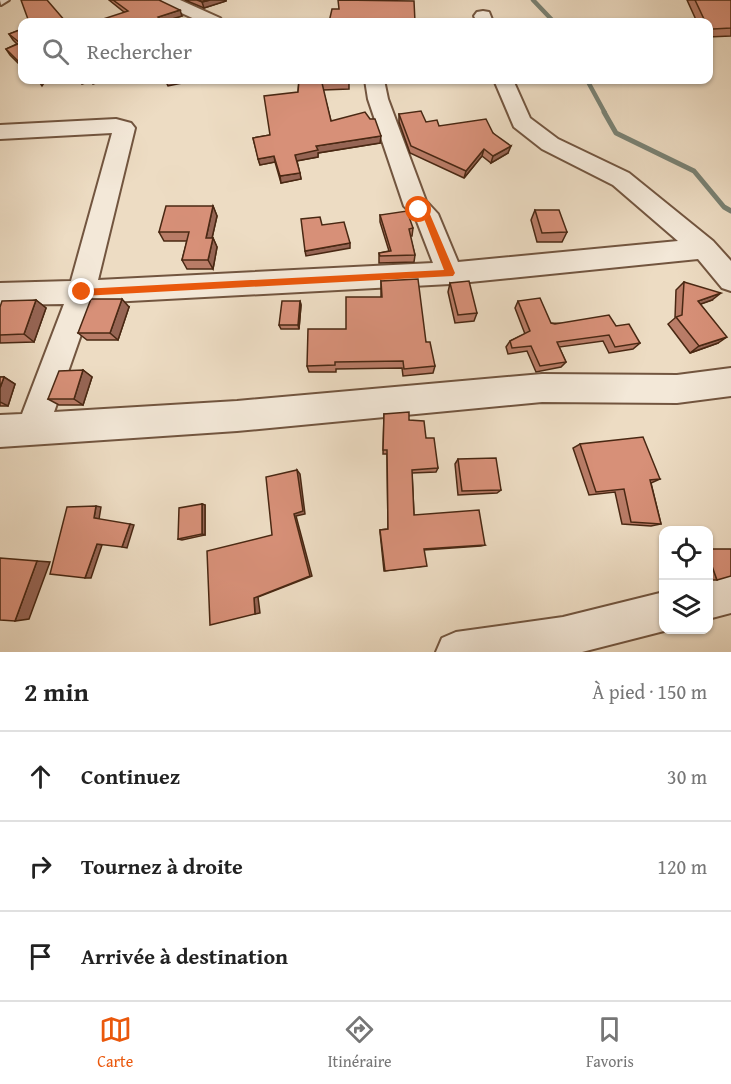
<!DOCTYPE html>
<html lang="fr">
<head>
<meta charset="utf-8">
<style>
	body { margin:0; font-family:"Gentium Book Plus",serif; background:#f2f2f2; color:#222 }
	.controls { position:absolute; right:18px; bottom:18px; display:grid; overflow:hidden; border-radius:12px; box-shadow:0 2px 4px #0004 }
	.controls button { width:54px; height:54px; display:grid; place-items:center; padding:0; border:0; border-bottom:2px solid #e0e0e0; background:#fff; color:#222; font:30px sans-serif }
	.stop { position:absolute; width:18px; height:18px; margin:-14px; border:4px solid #ea580c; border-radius:50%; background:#fff }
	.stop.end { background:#ea580c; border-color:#fff; box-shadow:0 2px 6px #0008 }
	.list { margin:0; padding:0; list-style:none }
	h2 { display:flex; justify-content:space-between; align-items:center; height:78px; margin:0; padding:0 24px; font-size:26px }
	h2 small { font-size:20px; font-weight:400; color:#767676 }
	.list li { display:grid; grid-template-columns:39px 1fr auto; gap:18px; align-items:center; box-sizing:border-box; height:90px; padding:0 24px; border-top:2px solid #e0e0e0 }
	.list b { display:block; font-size:22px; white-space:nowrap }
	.list em { font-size:20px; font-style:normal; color:#767676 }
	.icon { flex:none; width:33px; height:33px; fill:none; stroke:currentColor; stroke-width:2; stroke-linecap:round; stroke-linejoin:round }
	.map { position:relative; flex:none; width:731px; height:652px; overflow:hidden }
	.search { position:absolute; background:#fff; box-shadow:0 2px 4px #0004; left:18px; right:18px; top:18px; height:66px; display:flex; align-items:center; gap:15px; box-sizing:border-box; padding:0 21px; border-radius:12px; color:#767676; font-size:22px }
	.sheet { height:348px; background:#fff }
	nav { display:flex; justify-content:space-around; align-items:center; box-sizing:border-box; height:84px; border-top:2px solid #e0e0e0; background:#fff; font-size:16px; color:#767676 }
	nav a { display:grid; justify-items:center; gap:3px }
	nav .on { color:#ea580c }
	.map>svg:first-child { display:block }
</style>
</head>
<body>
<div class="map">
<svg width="731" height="652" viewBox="0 0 731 652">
	<rect width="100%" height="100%" fill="#eddcc3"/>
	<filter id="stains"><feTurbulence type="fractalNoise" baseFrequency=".00333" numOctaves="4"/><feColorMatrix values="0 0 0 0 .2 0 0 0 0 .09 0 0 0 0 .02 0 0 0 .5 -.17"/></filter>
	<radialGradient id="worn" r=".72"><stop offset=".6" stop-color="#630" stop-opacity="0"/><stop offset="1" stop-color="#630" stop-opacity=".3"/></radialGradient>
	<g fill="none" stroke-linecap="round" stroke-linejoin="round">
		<g stroke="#798173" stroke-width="4.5">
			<polyline points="533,0 554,22"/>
			<polyline points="587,80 605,113"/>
		</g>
		<polyline stroke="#798173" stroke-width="5" points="604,112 616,133 694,171 724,207 731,211"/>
		<g stroke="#72553f" stroke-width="4">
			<g id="minor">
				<polygon points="0,0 9,0 1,5"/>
				<polygon points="158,0 180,0 220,18 223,22 201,22 160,3"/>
				<polygon points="483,11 489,12 493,22 477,22 474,16 477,12"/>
				<polygon points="365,80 384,80 388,99 426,201 438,214 458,262 678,241 613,185 542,149 514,127 494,80 513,80 530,118 558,139 629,173 713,241 731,261 731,291 722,288 698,259 450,284 92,303 54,412 237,401 542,374 677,375 731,368 731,396 677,403 542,402 237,431 0,447 0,415 22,414 64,304 0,305 0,283 71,281 112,133 0,139 0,125 116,119 131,123 135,128 98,280 433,263 416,219 404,206 368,99"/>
				<polygon points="731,575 731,613 708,619 708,581"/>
				<polygon points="664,592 664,630 666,630 664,631 582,652 436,652 442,638 456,632 563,617"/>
			</g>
		</g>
		<use href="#minor" fill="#f3e8d8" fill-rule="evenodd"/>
	</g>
	<g fill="#b97c67" stroke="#492813" stroke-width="1.5">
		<polygon points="109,0 159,0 182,16 162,22 124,12"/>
		<polygon points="185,0 226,0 226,1 204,8"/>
		<polygon points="687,0 731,0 731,36 708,37 708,22 697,22"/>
		<polygon points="22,29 22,67 10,55 6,49 17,44 13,40 9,34"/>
		<polygon points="299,80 349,80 349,89 323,90 331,121 380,143 318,153 318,157 297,161 301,179 281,183 275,162 260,165 253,138 270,135 298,92"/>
		<rect x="398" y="80" width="18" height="2"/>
		<polygon points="399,114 439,126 493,133 508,153 491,163 482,156 464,178 410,153 399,122"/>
		<polygon points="213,206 217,216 212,238 213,238 217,247 213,269 187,269 182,260 187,241 164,241 159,232"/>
		<polygon points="535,210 567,232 562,242 537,242 531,220"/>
		<polygon points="380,215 413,228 412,236 410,236 415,255 414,262 379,263 379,253 389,251 380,222"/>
		<polygon points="381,281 426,342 435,366 433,373 403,376 402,368 336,369 336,372 309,372 307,366 381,297"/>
		<polygon points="684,282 712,300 700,304 718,343 690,353 668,324 675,318 676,290"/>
		<polygon points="450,283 477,313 474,321 455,323 448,292"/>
		<polygon points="36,300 46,308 34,342 0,343 0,307"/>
		<polygon points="300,301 301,305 299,329 281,329 279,325"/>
		<polygon points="518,301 551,323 616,326 640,343 633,349 609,353 603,341 559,347 566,362 561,367 536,372 527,351 508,354 506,347 510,341 525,334 515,308"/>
		<polygon points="129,307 118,340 87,340 78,333"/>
		<polygon points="83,370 92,377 83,405 59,405 48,399"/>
		<polygon points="0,377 4,377 15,384 8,406 0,406"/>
		<polygon points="384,414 409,420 426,438 438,468 436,472 412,473 414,515 485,545 481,546 424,550 424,566 384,571 380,532 380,530 388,529 387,454 383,454"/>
		<polygon points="580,444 660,479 651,483 661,524 651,526 622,524 615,492 589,495 573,448"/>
		<polygon points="458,459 501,490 497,493 458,495 455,464"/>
		<polygon points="202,504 205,505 205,535 182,540 178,539"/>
		<polygon points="708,549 717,580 708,580"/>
	</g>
	<g fill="#966554" stroke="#492813" stroke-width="1.5">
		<polygon points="210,0 226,0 226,1 204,8 202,2"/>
		<polygon points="180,10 182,16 162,22 151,22 158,17"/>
		<polygon points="38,80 46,80 42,86"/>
		<polygon points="79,80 90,80 91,81 82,84"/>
		<polygon points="91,80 104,80 93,84"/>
		<polygon points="165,80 191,80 192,81 168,86"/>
		<polygon points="381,136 380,143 318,153 318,157 296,161 295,155 316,146"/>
		<polygon points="511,146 508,153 491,163 493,156"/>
		<polygon points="484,149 482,156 464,178 466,171"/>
		<polygon points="274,156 275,162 260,165 258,159"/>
		<polygon points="300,173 301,179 281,183 280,176"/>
		<polygon points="213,206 217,216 210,247 206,238"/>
		<polygon points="213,238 217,247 213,269 208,260"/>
		<polygon points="350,243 350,248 306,256 305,251"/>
		<polygon points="721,293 712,300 690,308 698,301"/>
		<polygon points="122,299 129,307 118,340 110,333"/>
		<polygon points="36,300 46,308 34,342 24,334"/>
		<polygon points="300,301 301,305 299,329 298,325"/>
		<polygon points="727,337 718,343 690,353 699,346"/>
		<polygon points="83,370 92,377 83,405 74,399"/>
		<polygon points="4,377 15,384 8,406 0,402 0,388"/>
		<polygon points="297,470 300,474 305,514 296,516 312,576 258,597 260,613 255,614 254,598 294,514"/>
		<polygon points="202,504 205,505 205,535 202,534"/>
		<polygon points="96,506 101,507 99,519 94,518"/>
		<polygon points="130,524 134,525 127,548 122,547"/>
		<polygon points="97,544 102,545 91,578 85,578"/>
		<polygon points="37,561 50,562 29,619 15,621"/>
	</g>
	<g fill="#d79078" stroke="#492813" stroke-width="1.5">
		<polygon points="21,0 47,0 66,22 29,22"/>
		<polygon points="113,0 159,0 180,10 158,17 161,20 151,22 94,22 128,11"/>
		<polygon points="197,0 210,0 202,2"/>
		<polygon points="338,0 414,1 415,22 329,22 332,9 339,9"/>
		<polygon points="695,0 731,0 731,28 713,29 704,19"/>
		<polygon points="22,29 22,65 6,49 20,43 9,34"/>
		<polygon points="299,80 349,80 349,83 322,83 331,121 365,112 370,119 375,119 381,136 316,146 318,150 295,155 300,173 280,176 274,156 258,159 253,138 270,135 264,96 298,92"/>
		<polygon points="421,111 426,122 437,120 439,126 486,119 493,133 511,146 493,156 484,149 466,171 411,146 399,114"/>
		<polygon points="166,206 213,206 206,238 213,238 208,260 182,260 189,232 159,232"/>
		<polygon points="535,210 559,210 567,232 542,233"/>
		<polygon points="407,211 413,228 409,229 415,255 380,256 379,253 391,251 380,215"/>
		<polygon points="320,217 322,225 344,222 350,243 305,251 301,219"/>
		<polygon points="418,279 426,342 430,342 435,366 404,369 403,361 335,362 335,365 307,366 308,329 346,329 346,297 382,297 381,281"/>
		<polygon points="469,281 477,313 458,315 450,283"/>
		<polygon points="684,282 721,293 698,301 727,337 699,346 676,317 682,315"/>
		<polygon points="540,298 551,323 555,324 609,315 616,326 629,324 640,343 615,347 609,335 557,342 566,362 540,366 531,346 512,348 510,341 530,331 518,301"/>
		<polygon points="91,299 122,299 110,333 78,333"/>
		<polygon points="36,300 24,334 0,335 0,307 2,301"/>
		<polygon points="282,301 300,301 298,325 279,325"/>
		<polygon points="83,370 74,399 48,399 59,371"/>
		<polygon points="0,377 4,377 0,388"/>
		<polygon points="409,412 409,420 424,421 426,438 434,438 438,468 412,470 414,515 479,510 485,545 424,549 427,566 385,571 380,530 388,529 387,450 383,450 384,414"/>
		<polygon points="643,437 660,479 650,480 661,524 631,522 624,489 596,492 580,444"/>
		<polygon points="496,458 501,490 462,491 458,459"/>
		<polygon points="297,470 303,511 294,514 310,576 254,598 255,614 210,625 207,551 272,535 266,477"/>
		<polygon points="202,504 202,534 178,539 179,508"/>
		<polygon points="96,506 94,518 130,524 122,547 97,544 85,578 50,574 67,507"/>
		<polygon points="708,549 731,549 731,576 717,580 708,555"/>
		<polygon points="0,558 37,561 15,621 0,620"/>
	</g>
	<polygon fill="#ea580c" points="416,207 422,207 429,212 455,273 453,276 82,296 77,292 82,289 444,270 423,216 416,212"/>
	<rect width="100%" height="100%" filter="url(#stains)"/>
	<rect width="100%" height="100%" fill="url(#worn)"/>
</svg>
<div class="controls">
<button><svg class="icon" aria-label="locate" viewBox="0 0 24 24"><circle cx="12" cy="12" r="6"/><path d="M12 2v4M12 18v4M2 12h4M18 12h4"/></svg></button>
<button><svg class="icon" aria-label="layers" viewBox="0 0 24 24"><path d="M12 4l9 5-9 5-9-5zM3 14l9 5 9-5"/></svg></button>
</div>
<div class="stop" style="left:419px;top:210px"></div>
<div class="stop end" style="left:82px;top:292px"></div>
<div class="search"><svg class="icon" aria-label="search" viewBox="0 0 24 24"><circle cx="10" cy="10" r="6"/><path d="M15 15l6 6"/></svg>Rechercher</div>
</div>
<section class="sheet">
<h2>2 min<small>À pied · 150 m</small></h2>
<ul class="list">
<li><svg class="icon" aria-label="ahead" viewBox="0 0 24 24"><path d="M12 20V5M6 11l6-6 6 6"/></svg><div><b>Continuez</b></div><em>30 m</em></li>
<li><svg class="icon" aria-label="right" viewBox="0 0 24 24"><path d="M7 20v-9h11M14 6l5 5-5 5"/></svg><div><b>Tournez à droite</b></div><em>120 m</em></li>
<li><svg class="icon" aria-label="arrive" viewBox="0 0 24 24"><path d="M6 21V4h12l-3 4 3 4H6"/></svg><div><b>Arrivée à destination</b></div></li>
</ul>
</section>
<nav>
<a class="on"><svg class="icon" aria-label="map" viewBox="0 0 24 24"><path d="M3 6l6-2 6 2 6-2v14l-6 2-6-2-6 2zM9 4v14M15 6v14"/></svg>Carte</a>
<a><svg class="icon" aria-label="directions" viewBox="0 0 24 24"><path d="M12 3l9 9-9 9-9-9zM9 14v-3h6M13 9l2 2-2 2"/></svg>Itinéraire</a>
<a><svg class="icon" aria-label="saved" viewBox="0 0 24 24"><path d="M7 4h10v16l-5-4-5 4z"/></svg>Favoris</a>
</nav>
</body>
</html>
